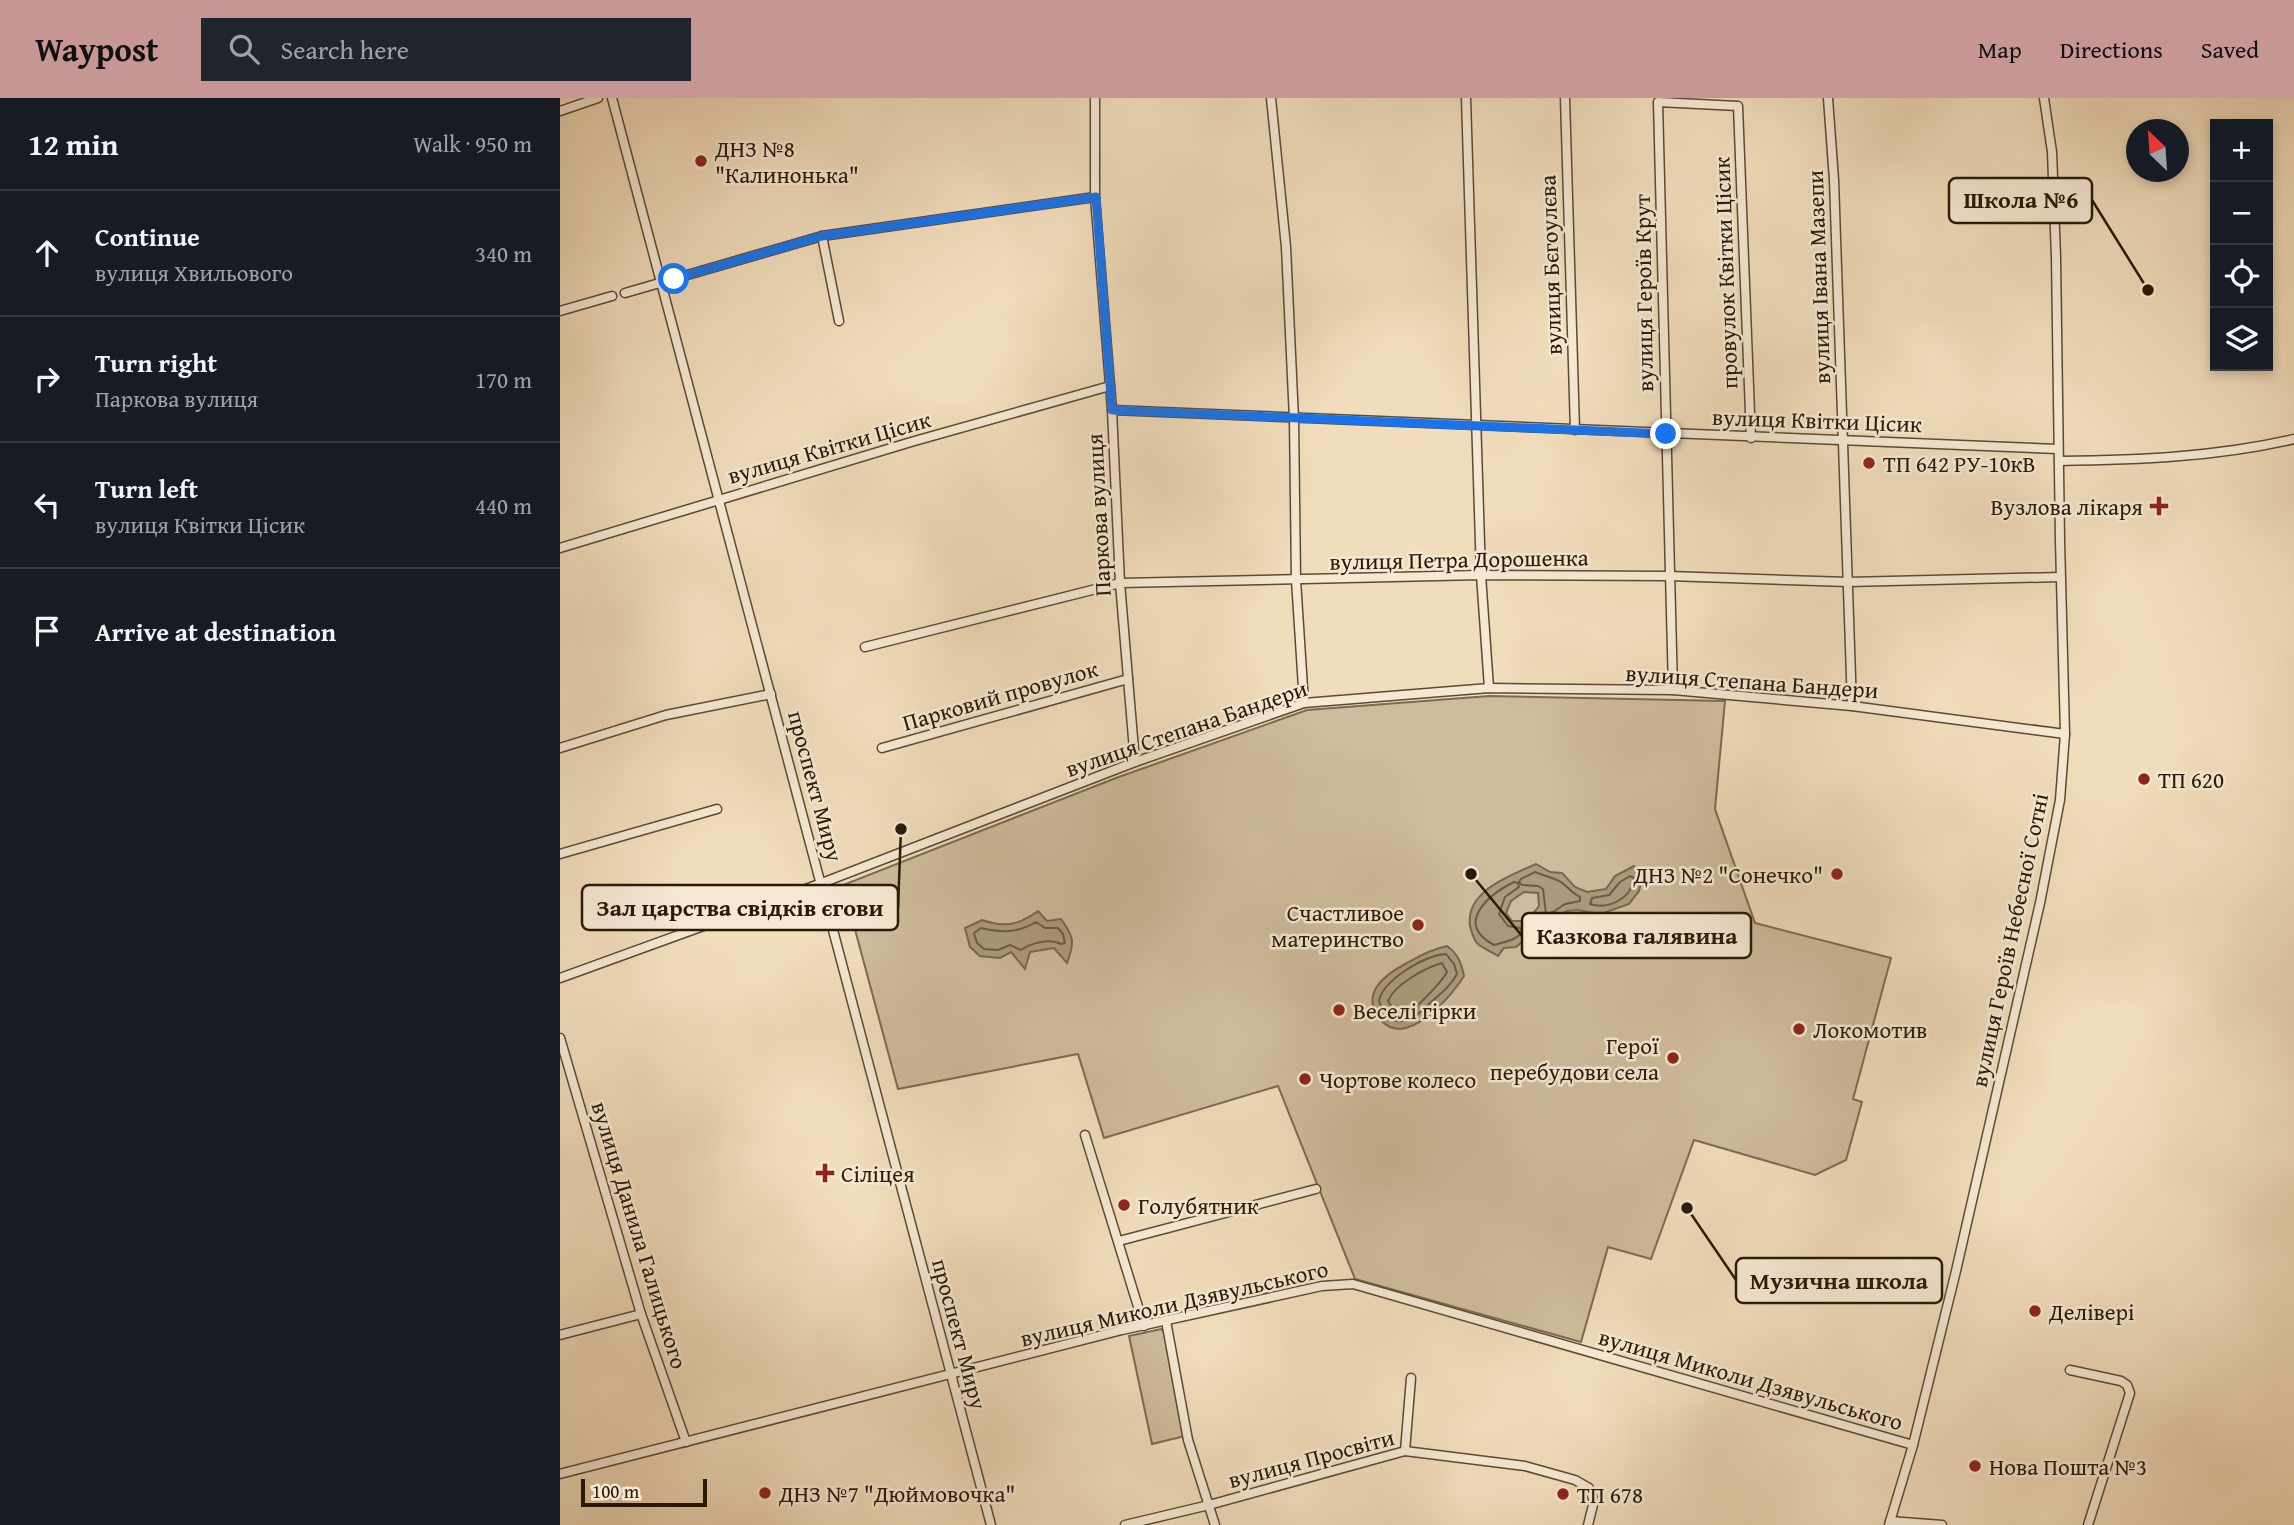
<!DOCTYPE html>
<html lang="en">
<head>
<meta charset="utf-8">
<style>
	body { margin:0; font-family:"Gentium Book Plus",serif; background:#20242c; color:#f1f3f6 }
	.controls { position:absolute; right:21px; top:21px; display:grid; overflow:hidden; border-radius:0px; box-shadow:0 4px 10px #0003 }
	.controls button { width:63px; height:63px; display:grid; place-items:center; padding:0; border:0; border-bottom:2px solid #363941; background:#171b24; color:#f1f3f6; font:35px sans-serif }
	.compass { position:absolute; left:1566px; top:21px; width:63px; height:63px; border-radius:50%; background:#171b24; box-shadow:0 4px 10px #0003; rotate:335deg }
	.scale { position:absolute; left:21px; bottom:18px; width:126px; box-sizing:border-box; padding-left:7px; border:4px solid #2a1909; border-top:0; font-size:19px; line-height:24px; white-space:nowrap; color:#2a1909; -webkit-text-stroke:5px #f6e8d3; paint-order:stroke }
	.stop { position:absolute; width:21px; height:21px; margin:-16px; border:5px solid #1a73e8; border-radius:50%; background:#fff }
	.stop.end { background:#1a73e8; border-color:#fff; box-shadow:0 2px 7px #0008 }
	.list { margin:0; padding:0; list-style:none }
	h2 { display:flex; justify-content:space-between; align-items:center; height:91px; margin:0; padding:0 28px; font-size:30px }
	h2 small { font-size:23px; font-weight:400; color:#9ea1a6 }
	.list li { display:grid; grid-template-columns:46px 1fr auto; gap:21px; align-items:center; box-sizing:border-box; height:126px; padding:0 28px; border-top:2px solid #363941 }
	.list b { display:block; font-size:26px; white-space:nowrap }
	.list p { margin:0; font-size:23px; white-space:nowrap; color:#9ea1a6 }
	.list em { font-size:23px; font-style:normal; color:#9ea1a6 }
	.icon { flex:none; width:38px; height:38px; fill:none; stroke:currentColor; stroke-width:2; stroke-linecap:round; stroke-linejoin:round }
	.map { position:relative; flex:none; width:1734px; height:1427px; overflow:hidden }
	header { display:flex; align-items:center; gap:42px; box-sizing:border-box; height:98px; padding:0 35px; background:#c59692; color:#111 }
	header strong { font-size:33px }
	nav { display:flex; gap:38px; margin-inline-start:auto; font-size:24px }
	.search { width:490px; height:63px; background:#20242c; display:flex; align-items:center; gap:18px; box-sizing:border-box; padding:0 24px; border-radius:0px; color:#9ea1a6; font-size:26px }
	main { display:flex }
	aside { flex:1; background:#171b24 }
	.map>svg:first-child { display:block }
</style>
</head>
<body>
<header>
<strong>Waypost</strong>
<div class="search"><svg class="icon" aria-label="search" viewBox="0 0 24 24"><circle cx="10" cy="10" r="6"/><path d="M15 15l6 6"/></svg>Search here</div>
<nav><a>Map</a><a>Directions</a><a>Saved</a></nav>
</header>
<main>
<aside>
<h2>12 min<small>Walk · 950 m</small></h2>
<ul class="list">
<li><svg class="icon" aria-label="ahead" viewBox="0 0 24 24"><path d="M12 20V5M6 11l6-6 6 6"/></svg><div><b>Continue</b><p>вулиця Хвильового</p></div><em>340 m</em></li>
<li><svg class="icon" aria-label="right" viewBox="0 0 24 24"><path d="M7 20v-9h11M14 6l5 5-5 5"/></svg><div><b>Turn right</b><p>Паркова вулиця</p></div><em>170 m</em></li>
<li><svg class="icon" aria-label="left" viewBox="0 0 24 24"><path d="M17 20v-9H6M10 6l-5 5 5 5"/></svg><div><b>Turn left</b><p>вулиця Квітки Цісик</p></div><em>440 m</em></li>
<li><svg class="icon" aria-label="arrive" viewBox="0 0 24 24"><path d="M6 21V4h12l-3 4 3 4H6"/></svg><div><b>Arrive at destination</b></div></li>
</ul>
</aside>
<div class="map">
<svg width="1734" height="1427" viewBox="0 0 1734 1427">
	<rect width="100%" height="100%" fill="#f1dcbb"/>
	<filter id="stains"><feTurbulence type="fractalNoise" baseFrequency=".00286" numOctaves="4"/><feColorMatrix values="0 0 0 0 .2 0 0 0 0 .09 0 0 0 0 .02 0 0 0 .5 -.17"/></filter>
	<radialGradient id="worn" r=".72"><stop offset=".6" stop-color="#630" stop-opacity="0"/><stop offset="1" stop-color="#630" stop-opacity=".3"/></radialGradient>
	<g fill="#cfbb9d" stroke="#7c6a53" stroke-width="2">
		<polygon points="929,598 1165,603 1155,711 1195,825 1331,860 1293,1001 1302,1004 1286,1062 1255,1077 1134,1042 1091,1161 1048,1149 1021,1244 795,1181 718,988 544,1040 518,956 338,991 283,787 556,680 747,612"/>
		<polygon points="601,1231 606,1235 625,1338 592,1346 569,1238"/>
	</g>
	<g fill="#ad9a7e" stroke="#79664f" stroke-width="2" fill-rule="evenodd">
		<path d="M976,766L990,774L1002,775L1015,789L1027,794L1046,791L1055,778L1074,768L1083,776L1079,793L1069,806L1041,816L1017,812L1007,813L997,820L981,828L956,849L944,850L938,858C932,854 925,851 919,847C913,842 912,835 910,828C905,793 950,778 976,766ZM964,794L978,795L979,808L967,823H952L946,815L951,803Z"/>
		<path d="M478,813L487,823L501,821C514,839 515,844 507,865L494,850L470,854L465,871L451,854L440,860L420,858L410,849L405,830L422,822C445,830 459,827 478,813Z"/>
		<path d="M887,848C898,856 901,864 904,878C892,897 864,929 840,931C831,931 826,928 821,922C799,896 824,877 847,865C860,858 872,851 887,848Z"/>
	</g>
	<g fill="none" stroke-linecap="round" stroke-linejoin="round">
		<g stroke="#6c5a44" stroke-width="2">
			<path d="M975,774C982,777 990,779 997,782C1004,784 1010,794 1020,799V803L1005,806L993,814L986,816L983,791L978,788L962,787L959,784L961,781Z"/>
			<path d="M1070,778L1074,780C1072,800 1049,812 1030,806L1032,800L1049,797L1060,784Z"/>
			<path d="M954,784L958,785L959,789L945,799L939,816L948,828L960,830L962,835C954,843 944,844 934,847C894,826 928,797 954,784Z"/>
			<path d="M476,824L485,830H498L503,836L505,845L501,846C490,840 471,845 461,852L450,847L438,852L424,851L417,845L414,835L421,830C443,835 457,835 476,824Z"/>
			<path d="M886,856L894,866L897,876C890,889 881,895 870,905C852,924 831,935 819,903C823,882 865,857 886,856Z"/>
			<path d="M882,865L887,874C883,882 859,908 852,911C846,914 840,914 835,914L828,903C835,886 865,870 882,865Z"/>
		</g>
		<g stroke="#5c4a36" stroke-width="11">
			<g id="street">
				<polyline points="52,0 431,1427"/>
				<polyline points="535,0 535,99 552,312 560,485 575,664"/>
				<polyline points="711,0 726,149 734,321 736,482 744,605"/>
				<polyline points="906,0 921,477 929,590"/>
				<polyline points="1005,0 1015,332"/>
				<polyline points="1268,0 1274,82 1292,608"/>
				<polyline points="0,13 38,0"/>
				<polyline points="262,138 279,223"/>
				<polyline points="65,195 262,138 535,99"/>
				<polyline points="0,213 52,198"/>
				<polyline points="552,312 1498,351"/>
				<path d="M1499,363C1577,362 1657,359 1734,341"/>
				<polyline points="0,450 351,344 550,288"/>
				<polyline points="305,549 560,485 921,477 1109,478 1288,484 1500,479"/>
				<polyline points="1113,592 1098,4 1178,8 1191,340"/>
				<polyline points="0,650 106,617 211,596"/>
				<polyline points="322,650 568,581"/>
				<polyline points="0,756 157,711"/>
				<polyline points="0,880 262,785 575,664 744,605 929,590 1113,592 1292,608 1505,636"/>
				<polyline points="0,940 81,1216 126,1344"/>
				<polyline points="525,1037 584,1228"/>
				<polyline points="559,1143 756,1091"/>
				<polyline points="606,1223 628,1342 655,1427"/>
				<polyline points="0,1237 81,1216"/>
				<polyline points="1510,1272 1561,1283 1567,1287 1570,1295 1528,1427"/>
				<polyline points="845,1353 851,1280"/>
				<polyline points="0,1376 562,1232 762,1188 793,1186 1353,1347"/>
				<polyline points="1330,1423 1382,1427"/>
				<polyline points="565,1427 649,1407 845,1353 965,1368 1015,1382 1029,1390 1034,1403 1028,1427"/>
				<polyline points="1329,1427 1353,1347 1396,1173 1480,805 1500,702 1505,636 1500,443 1496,159 1492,54 1484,0"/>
			</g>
		</g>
		<use href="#street" stroke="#f6e8d3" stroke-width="8"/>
	</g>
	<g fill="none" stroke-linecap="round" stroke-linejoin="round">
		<polyline stroke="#1a73e8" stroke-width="9" points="114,181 262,138 536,99 552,312 1106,336"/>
	</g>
	<g fill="#8f2418" stroke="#f6e8d3" stroke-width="2.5">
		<circle cx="141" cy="63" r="7"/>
		<circle cx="1309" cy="365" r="7"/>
		<path d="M1595.5 397.5h7v7h7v7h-7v7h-7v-7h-7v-7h7z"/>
		<circle cx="1584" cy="681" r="7"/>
		<circle cx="1277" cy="776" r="7"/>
		<circle cx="858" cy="827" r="7"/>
		<circle cx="779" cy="912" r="7"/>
		<circle cx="1239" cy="931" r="7"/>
		<circle cx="1113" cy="960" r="7"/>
		<circle cx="745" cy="981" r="7"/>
		<path d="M261.5 1064.5h7v7h7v7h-7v7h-7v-7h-7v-7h7z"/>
		<circle cx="564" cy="1107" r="7"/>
		<circle cx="1475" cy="1213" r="7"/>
		<circle cx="1415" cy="1368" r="7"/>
		<circle cx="205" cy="1395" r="7"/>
		<circle cx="1003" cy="1396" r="7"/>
	</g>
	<g text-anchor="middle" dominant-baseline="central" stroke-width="5" stroke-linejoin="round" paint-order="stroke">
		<g font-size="23" fill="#2a1909" stroke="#f6e8d3" text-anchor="start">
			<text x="155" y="50">ДНЗ №8<tspan x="155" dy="26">"Калинонька"</tspan></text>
			<text x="1323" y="365">ТП 642 РУ-10кВ</text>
			<text x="1583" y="408" text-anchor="end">Вузлова лікаря</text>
			<text x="1598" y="681">ТП 620</text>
			<text x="1263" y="776" text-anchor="end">ДНЗ №2 "Сонечко"</text>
			<text x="844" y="814" text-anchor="end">Счастливое<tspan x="844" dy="26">материнство</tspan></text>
			<text x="793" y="912">Веселі гірки</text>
			<text x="1253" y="931">Локомотив</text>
			<text x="1099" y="947" text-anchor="end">Герої<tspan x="1099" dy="26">перебудови села</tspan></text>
			<text x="759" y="981">Чортове колесо</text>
			<text x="281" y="1075">Сіліцея</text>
			<text x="578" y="1107">Голубятник</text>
			<text x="1489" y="1213">Делівері</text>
			<text x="1429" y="1368">Нова Пошта №3</text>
			<text x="219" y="1395">ДНЗ №7 "Дюймовочка"</text>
			<text x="1017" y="1396">ТП 678</text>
		</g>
		<g font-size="23" fill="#2a1909" stroke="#f6e8d3">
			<text transform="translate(990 167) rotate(-92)">вулиця Бєгоулєва</text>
			<text transform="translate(1165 175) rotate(-92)">провулок Квітки Цісик</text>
			<text transform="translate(1258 179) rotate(-92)">вулиця Івана Мазепи</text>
			<text transform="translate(1083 195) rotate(-91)">вулиця Героїв Крут</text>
			<text transform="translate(1257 322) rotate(2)">вулиця Квітки Цісик</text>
			<text transform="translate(269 349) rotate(-16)">вулиця Квітки Цісик</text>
			<text transform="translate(538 417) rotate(-93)">Паркова вулиця</text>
			<text transform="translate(899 461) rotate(-1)">вулиця Петра Дорошенка</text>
			<text transform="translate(1192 583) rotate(4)">вулиця Степана Бандери</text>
			<text transform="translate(440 597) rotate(-16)">Парковий провулок</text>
			<text transform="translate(626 630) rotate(-19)">вулиця Степана Бандери</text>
			<text transform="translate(256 688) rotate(75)">проспект Миру</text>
			<text transform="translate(1449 842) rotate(-78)">вулиця Героїв Небесної Сотні</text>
			<text transform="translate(80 1137) rotate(73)">вулиця Данила Галицького</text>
			<text transform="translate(614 1205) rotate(-13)">вулиця Миколи Дзявульського</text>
			<text transform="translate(400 1236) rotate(75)">проспект Миру</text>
			<text transform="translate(1191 1281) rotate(16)">вулиця Миколи Дзявульського</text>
			<text transform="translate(751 1360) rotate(-15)">вулиця Просвіти</text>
		</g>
	</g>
	<path fill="none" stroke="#2a1909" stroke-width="2.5" d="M1588 192L1532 102M341 731L338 810M911 776L962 838M1127 1110L1176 1182"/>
	<g fill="#2a1909" stroke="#f6e8d3" stroke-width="2.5">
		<circle cx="1588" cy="192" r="7"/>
		<circle cx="341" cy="731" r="7"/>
		<circle cx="911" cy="776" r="7"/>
		<circle cx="1127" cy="1110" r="7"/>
	</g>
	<g fill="#f6e8d3" stroke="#2a1909" stroke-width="2.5">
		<rect x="1389" y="80" width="143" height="45" rx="7"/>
		<rect x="22" y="787" width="316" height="45" rx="7"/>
		<rect x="962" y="815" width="229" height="45" rx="7"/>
		<rect x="1176" y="1160" width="206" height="45" rx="7"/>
	</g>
	<g font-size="24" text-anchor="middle" font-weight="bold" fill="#2a1909">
		<text x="1461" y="110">Школа №6</text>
		<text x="180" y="818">Зал царства свідків єгови</text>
		<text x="1077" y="846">Казкова галявина</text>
		<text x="1279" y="1191">Музична школа</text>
	</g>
	<rect width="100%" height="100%" filter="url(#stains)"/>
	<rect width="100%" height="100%" fill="url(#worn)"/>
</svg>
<div class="controls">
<button>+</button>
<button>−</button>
<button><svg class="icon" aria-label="locate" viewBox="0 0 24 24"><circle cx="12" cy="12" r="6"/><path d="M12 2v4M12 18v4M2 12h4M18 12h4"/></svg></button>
<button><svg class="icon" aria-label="layers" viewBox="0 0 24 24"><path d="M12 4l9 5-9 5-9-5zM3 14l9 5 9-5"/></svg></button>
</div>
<svg class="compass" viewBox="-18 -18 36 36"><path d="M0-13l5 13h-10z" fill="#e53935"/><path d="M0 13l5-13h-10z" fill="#9ea1a6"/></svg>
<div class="scale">100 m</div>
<div class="stop" style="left:114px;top:181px"></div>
<div class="stop end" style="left:1106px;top:336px"></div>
</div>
</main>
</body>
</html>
